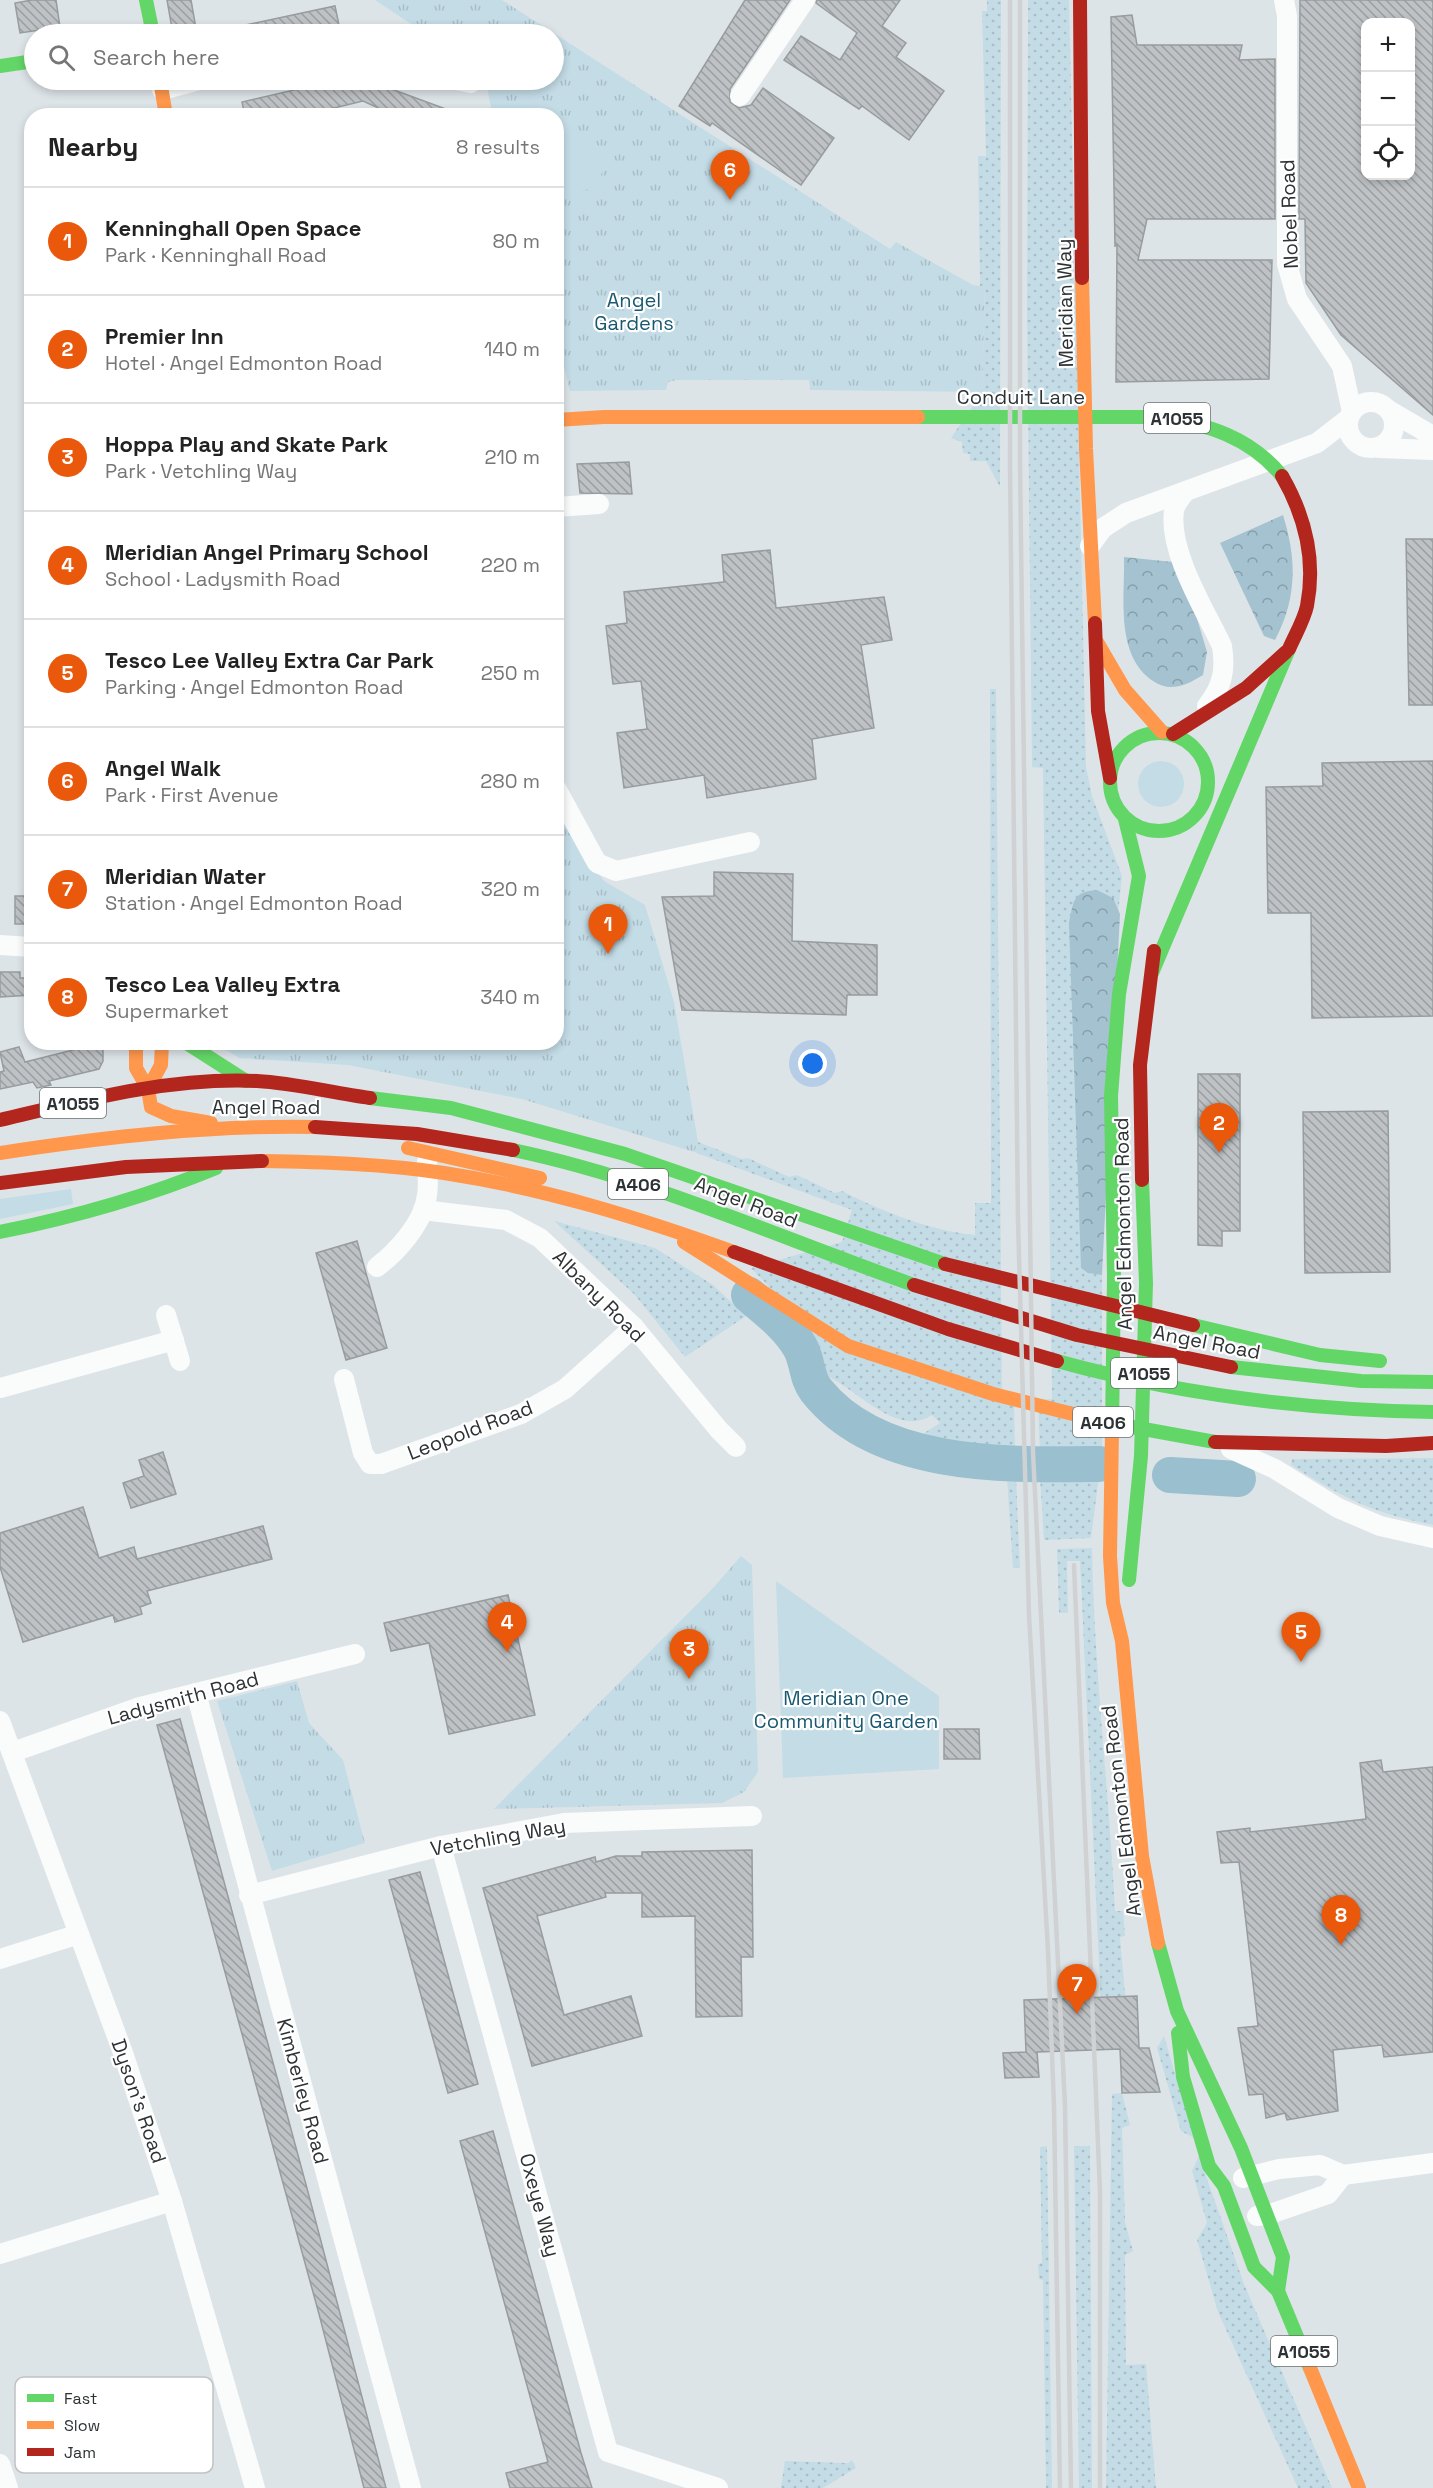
<!DOCTYPE html>
<html lang="en">
<head>
<meta charset="utf-8">
<style>
	body { margin:0; font-family:"Space Grotesk",sans-serif; background:#f2f2f2; color:#222 }
	.controls { position:absolute; right:18px; top:18px; display:grid; overflow:hidden; border-radius:12px; box-shadow:0 3px 9px #0003 }
	.controls button { width:54px; height:54px; display:grid; place-items:center; padding:0; border:0; border-bottom:2px solid #e0e0e0; background:#fff; color:#222; font:30px sans-serif }
	.you { position:absolute; left:813px; top:1064px; width:21px; height:21px; margin:-15px; border:4px solid #fff; border-radius:50%; background:#1a73e8; box-shadow:0 0 0 9px #1a73e833 }
	.badge { display:grid; place-items:center; width:39px; height:39px; border-radius:50%; background:#ea580c; color:#fff; font-size:20px; font-weight:700 }
	.pin { position:absolute; translate:-50% -50px; filter:drop-shadow(0 2px 3px #0008) }
	.pin::after { content:''; position:absolute; top:32px; width:21px; height:18px; background:inherit; clip-path:polygon(0 0,100% 0,50% 100%) }
	.list { margin:0; padding:0; list-style:none }
	h2 { display:flex; justify-content:space-between; align-items:center; height:78px; margin:0; padding:0 24px; font-size:26px }
	h2 small { font-size:20px; font-weight:400; color:#767676 }
	.list li { display:grid; grid-template-columns:39px 1fr auto; gap:18px; align-items:center; box-sizing:border-box; height:108px; padding:0 24px; border-top:2px solid #e0e0e0 }
	.list b { display:block; font-size:22px; white-space:nowrap }
	.list p { margin:0; font-size:20px; white-space:nowrap; color:#767676 }
	.list em { font-size:20px; font-style:normal; color:#767676 }
	.icon { flex:none; width:33px; height:33px; fill:none; stroke:currentColor; stroke-width:2; stroke-linecap:round; stroke-linejoin:round }
	.map { position:relative; flex:none; width:1433px; height:2488px; overflow:hidden }
	.search { position:absolute; background:#fff; box-shadow:0 3px 9px #0003; left:24px; top:24px; width:540px; height:66px; display:flex; align-items:center; gap:15px; box-sizing:border-box; padding:0 21px; border-radius:33px; color:#767676; font-size:22px }
	.panel { position:absolute; background:#fff; box-shadow:0 3px 9px #0003; left:24px; top:108px; width:540px; height:942px; border-radius:24px }
	.map>svg:first-child { display:block }
</style>
</head>
<body>
<div class="map">
<svg width="1433" height="2488" viewBox="0 0 1433 2488">
	<defs>
		<pattern id="grass-dots" width="8" height="8" patternUnits="userSpaceOnUse" patternTransform="scale(1.5)"><rect width="8" height="8" fill="#c4dce6"/><path d="M2 2h.1M6 6h.1" fill="none" stroke="#a9bdc6" stroke-width="1.8" stroke-linecap="round"/></pattern>
		<pattern id="forest-crowns" width="20" height="18" patternUnits="userSpaceOnUse" patternTransform="scale(1.5)"><rect width="20" height="18" fill="#a5c2d0"/><path d="M2 6a3 3 0 1 1 6 0M12 15a3 3 0 1 1 6 0" fill="none" stroke="#879eaa"/></pattern>
		<pattern id="park-tufts" width="24" height="20" patternUnits="userSpaceOnUse" patternTransform="scale(1.5)"><rect width="24" height="20" fill="#c4dce6"/><path d="M3 7l-1-3M5 7V3M7 7l1-3M15 17l-1-3M17 17v-4M19 17l1-3" fill="none" stroke="#a9bdc6"/></pattern>
		<pattern id="building-back-hatch" width="6" height="6" patternUnits="userSpaceOnUse" patternTransform="scale(1.5)"><rect width="6" height="6" fill="#bec2c5"/><path d="M-1 5l2 2M0 0l6 6M5-1l2 2" fill="none" stroke="#9b9ea1"/></pattern>
	</defs>
	<rect width="100%" height="100%" fill="#dde4e7"/>
	<g fill="url(#grass-dots)">
		<polygon points="987,0 1001,0 1000,487 986,461 970,461 970,454 963,453 962,442 951,438 982,392 985,287 980,286 978,156 986,156 982,11 987,11"/>
		<polygon points="1028,0 1069,0 1086,767 1092,796 1122,876 1081,1268 1088,1273 1102,1275 1102,1450 1040,1452 1038,1400 1052,1399 1043,768 1032,767 1027,312"/>
		<path d="M990,689H996L1002,1400L1014,1401L1015,1452L907,1436L921,1435L940,1423L932,1415C896,1439 855,1386 822,1374L806,1325L751,1268L842,1242L852,1210L694,1152L698,1142L742,1159L748,1158L789,1177L797,1175L835,1193L842,1191C884,1212 928,1230 975,1235V1203H991Z"/>
		<polygon points="554,1221 655,1248 713,1285 746,1316 685,1357 634,1294"/>
		<path d="M1433,1458V1525C1372,1513 1343,1498 1291,1465L1292,1459Z"/>
		<polygon points="1099,1476 1091,1538 1044,1540 1040,1478"/>
		<polygon points="1007,1477 1016,1478 1020,1568 1013,1568"/>
		<path d="M1092,1548C1094,1669 1109,1790 1115,1911H1123L1125,1936L1120,1937L1126,2005L1101,2006L1080,1561H1067L1068,1613H1059L1057,1549Z"/>
		<polygon points="1164,2036 1194,2138 1181,2131 1157,2048"/>
		<polygon points="1122,2093 1130,2125 1122,2128 1125,2222 1133,2251 1125,2255 1126,2365 1146,2364 1156,2488 1106,2488 1112,2094"/>
		<polygon points="1047,2146 1052,2488 1046,2488 1043,2280 1039,2279 1038,2264 1042,2263 1040,2147"/>
		<polygon points="1074,2146 1090,2146 1092,2488 1079,2488"/>
		<polygon points="1199,2156 1244,2284 1332,2488 1298,2488 1218,2312 1197,2240 1207,2223 1192,2171"/>
		<polygon points="852,2460 856,2468 823,2488 781,2488 785,2461 848,2463"/>
	</g>
	<g fill="url(#forest-crowns)">
		<path d="M1283,515C1297,560 1297,598 1275,640L1264,636L1220,543Z"/>
		<path d="M1124,557L1173,562L1193,605L1207,652L1203,675C1187,685 1170,693 1153,681C1115,655 1125,598 1124,557Z"/>
		<path d="M1097,890L1113,898L1120,914L1102,1275L1088,1273L1081,1268L1069,923C1074,901 1072,892 1097,890Z"/>
	</g>
	<g fill="url(#park-tufts)">
		<polygon points="375,0 502,0 890,249 896,242 973,285 985,287 982,392 810,390 809,380 677,380 668,382 666,390 570,391 557,338 556,116 493,115 488,93 491,80 554,80 554,34 426,34"/>
		<polygon points="557,814 604,881 645,905 674,1002 698,1142 694,1152 522,1099 348,1065 239,1058 213,1042 556,1042"/>
		<polygon points="741,1556 752,1565 758,1772 744,1792 722,1803 494,1809 714,1587"/>
		<polygon points="297,1681 309,1723 343,1760 365,1843 272,1871 217,1701"/>
	</g>
	<g fill="#c4dce6">
		<polygon points="488,89 527,115 493,115"/>
		<polygon points="565,131 605,165 596,187 557,198 557,135 560,138"/>
		<circle cx="1161" cy="784" r="23"/>
		<polygon points="71,1189 73,1204 0,1219 0,1199"/>
		<polygon points="776,1581 939,1696 939,1769 783,1778"/>
	</g>
	<g fill="none" stroke-linecap="round" stroke-linejoin="round">
		<g stroke="#9abfce" stroke-width="36">
			<path d="M749,1295C768,1311 788,1326 800,1347C808,1361 806,1377 816,1390C878,1469 1008,1465 1099,1464"/>
			<polyline points="1170,1475 1238,1479"/>
		</g>
	</g>
	<g fill="url(#building-back-hatch)" stroke="#979c9e" stroke-width="1.5" fill-rule="evenodd">
		<polygon points="32,0 56,0 60,27 20,33 15,3"/>
		<polygon points="167,0 191,0 197,34 173,34"/>
		<polygon points="745,0 790,0 730,89 730,102 739,108 751,105 763,88 834,138 801,185 712,123 710,126 679,106"/>
		<polygon points="817,0 900,0 882,26 906,43 896,57 944,91 909,140 862,106 859,109 784,60 801,36 840,60 857,33 816,3"/>
		<path d="M1300,0H1433V415L1341,335L1306,283L1305,219H1299ZM1365,22H1410V176H1365Z"/>
		<polygon points="335,6 340,30 320,34 236,34 236,27"/>
		<polygon points="1132,15 1137,45 1242,45 1239,60 1275,59 1275,219 1147,219 1138,260 1272,260 1269,379 1116,382 1117,245 1115,246 1111,17"/>
		<polygon points="337,80 367,80 454,112 454,116 396,116 363,101 301,116 245,116 242,102"/>
		<polygon points="629,462 632,494 580,493 577,464"/>
		<polygon points="1406,539 1433,539 1433,705 1409,705"/>
		<polygon points="770,550 776,608 884,597 892,640 861,645 874,728 812,739 816,779 707,798 704,775 624,788 617,733 647,729 641,681 613,684 606,626 627,623 624,592 724,582 722,555"/>
		<polygon points="1433,761 1433,1016 1312,1018 1311,913 1268,913 1266,787 1323,786 1322,763"/>
		<polygon points="714,872 793,874 792,941 877,945 877,995 847,995 846,1015 682,1010 662,897 714,896"/>
		<rect x="15" y="896" width="17" height="28"/>
		<polygon points="0,972 20,972 20,978 32,978 32,995 0,997"/>
		<polygon points="81,1042 103,1042 103,1061 99,1069 49,1081 51,1085 37,1088 33,1082 0,1089 0,1072 4,1071 0,1052 19,1047 25,1062 81,1048"/>
		<polygon points="1198,1074 1240,1074 1240,1231 1222,1231 1222,1246 1198,1245"/>
		<polygon points="1388,1111 1390,1272 1305,1273 1303,1112"/>
		<polygon points="357,1241 387,1348 346,1360 316,1253"/>
		<polygon points="163,1452 176,1494 131,1508 123,1483 144,1476 139,1460"/>
		<polygon points="83,1507 99,1558 134,1547 137,1559 263,1526 272,1559 147,1591 151,1603 140,1607 142,1614 115,1622 113,1615 23,1642 0,1567 0,1533"/>
		<polygon points="508,1595 535,1715 449,1734 429,1643 391,1651 384,1623"/>
		<polygon points="180,1719 308,2192 386,2488 364,2488 319,2314 157,1725"/>
		<polygon points="944,1729 979,1729 980,1759 944,1759"/>
		<polygon points="1381,1760 1383,1772 1433,1767 1433,2052 1384,2057 1382,2045 1333,2050 1338,2111 1287,2120 1285,2113 1266,2118 1263,2094 1249,2095 1238,2028 1258,2026 1239,1862 1221,1863 1217,1832 1250,1828 1250,1832 1366,1819 1360,1763"/>
		<polygon points="752,1850 753,1957 741,1957 742,2016 696,2017 695,1916 642,1917 642,1893 605,1893 606,1897 537,1916 564,2015 631,1996 642,2036 532,2066 483,1888 595,1857 596,1862 616,1856 642,1856 642,1852"/>
		<polygon points="420,1872 478,2084 448,2093 389,1880"/>
		<polygon points="1137,1996 1139,2048 1149,2048 1160,2092 1122,2093 1120,2049 1037,2052 1039,2077 1005,2078 1003,2053 1026,2052 1024,2000"/>
		<polygon points="493,2131 581,2453 592,2488 510,2488 506,2473 548,2462 460,2141"/>
	</g>
	<g fill="none" stroke-linecap="round" stroke-linejoin="round">
		<g stroke="#fafbfb" stroke-width="20">
			<polyline points="1284,0 1287,16 1287,264 1297,299 1342,366 1352,412"/>
			<polyline points="456,80 471,83"/>
			<polyline points="162,90 199,80"/>
			<polyline points="740,96 805,0"/>
			<circle cx="1371" cy="425" r="23"/>
			<polyline points="1390,411 1433,436"/>
			<polyline points="1379,448 1433,450"/>
			<path d="M1186,491C1182,496 1175,504 1174,511C1168,551 1205,610 1222,646C1226,671 1222,687 1207,706"/>
			<polyline points="556,507 599,504"/>
			<polyline points="1090,546 1103,528 1126,513 1317,443 1348,419"/>
			<polyline points="556,788 597,863 616,871 750,842"/>
			<polyline points="0,945 32,947"/>
			<polyline points="423,1210 506,1220 540,1238 634,1327 719,1430 736,1447"/>
			<path d="M377,1267C398,1251 424,1222 427,1195C429,1184 427,1172 427,1161"/>
			<polyline points="166,1315 180,1361"/>
			<polyline points="344,1379 363,1453 370,1464 381,1464 521,1414 565,1389 634,1327"/>
			<polyline points="0,1388 174,1340"/>
			<polyline points="1231,1449 1275,1469 1338,1508 1380,1526 1433,1538"/>
			<polyline points="196,1693 411,2488"/>
			<polyline points="0,1721 122,2050 172,2201 255,2488"/>
			<polyline points="13,1752 140,1707 355,1654"/>
			<polyline points="441,1846 608,2452 718,2488"/>
			<polyline points="249,1895 441,1846 564,1823 752,1816"/>
			<polyline points="0,1959 79,1934"/>
			<polyline points="1243,2178 1279,2169 1320,2165 1343,2175 1433,2163"/>
			<polyline points="1257,2216 1267,2215 1328,2194 1343,2175"/>
			<polyline points="0,2254 172,2201"/>
			<polyline points="0,2464 8,2488"/>
		</g>
		<g stroke="#63d668" stroke-width="14">
			<polyline points="146,0 153,34"/>
			<polyline points="0,66 34,61"/>
			<path d="M918,417H1159C1207,424 1250,437 1282,476"/>
			<circle cx="1159" cy="782" r="49"/>
			<polyline points="1152,973 1289,649"/>
			<polyline points="185,1042 246,1081"/>
			<polyline points="370,1098 451,1108 625,1154 945,1264"/>
			<path d="M513,1150C652,1179 780,1238 914,1285"/>
			<path d="M0,1232C74,1217 146,1197 216,1168"/>
			<polyline points="1193,1325 1320,1355 1380,1361"/>
			<path d="M1057,1361C1180,1395 1306,1410 1433,1412"/>
			<polyline points="1231,1367 1361,1381 1433,1382"/>
			<polyline points="1105,1422 1215,1442"/>
			<polyline points="1112,1430 1114,1277 1111,1096 1119,994 1139,876 1125,819"/>
			<polyline points="1129,1580 1141,1456 1146,1283 1142,1180"/>
			<polyline points="1158,1943 1177,2011 1241,2148 1283,2257 1278,2291"/>
			<polyline points="1178,2033 1183,2077 1209,2166 1224,2186 1254,2267 1278,2291 1310,2368"/>
		</g>
		<g stroke="#ff974d" stroke-width="14">
			<polyline points="160,80 166,116"/>
			<polyline points="1082,278 1086,449 1095,623"/>
			<polyline points="556,420 604,417 918,417"/>
			<polyline points="1097,642 1125,690 1162,732"/>
			<polyline points="136,1042 136,1068 148,1089 151,1107 171,1116 211,1123"/>
			<polyline points="148,1089 161,1065 162,1042"/>
			<polyline points="408,1148 540,1178"/>
			<path d="M0,1153C104,1137 209,1125 315,1127"/>
			<path d="M262,1161C323,1162 384,1164 444,1173C543,1188 640,1218 734,1252"/>
			<polyline points="684,1242 848,1346 993,1394 1105,1422"/>
			<polyline points="1112,1430 1110,1556 1113,1603 1122,1641 1142,1856 1158,1943"/>
			<polyline points="1310,2368 1359,2488"/>
		</g>
		<g stroke="#b3261e" stroke-width="14">
			<polyline points="1080,0 1082,278"/>
			<path d="M1282,476C1305,516 1316,560 1307,606C1304,620 1295,635 1289,649"/>
			<polyline points="1095,623 1098,711 1110,778"/>
			<polyline points="1173,734 1246,688 1286,652"/>
			<path d="M0,1120C84,1100 170,1077 257,1081C295,1083 332,1093 370,1098"/>
			<polyline points="315,1127 417,1134 513,1150"/>
			<polyline points="1142,1180 1140,1065 1154,951"/>
			<polyline points="0,1183 126,1167 262,1161"/>
			<polyline points="734,1252 948,1329 1057,1361"/>
			<polyline points="945,1264 1193,1325"/>
			<polyline points="914,1285 1077,1335 1231,1367"/>
			<polyline points="1215,1442 1386,1446 1433,1443"/>
		</g>
		<g stroke="#cfd1d2" stroke-width="4.5">
			<polyline points="1010,0 1010,467 1018,1220 1029,1615 1048,1951 1054,2106 1060,2488"/>
			<polyline points="1020,0 1020,466 1033,1452 1065,2106 1071,2488"/>
			<polyline points="1074,1565 1100,2192 1100,2488"/>
		</g>
	</g>
	<g text-anchor="middle" dominant-baseline="central" stroke-width="4.5" stroke-linejoin="round" paint-order="stroke">
		<g fill="#fff" stroke="#6c7071" stroke-width="1.5">
			<rect x="1144" y="403" width="66" height="30" rx="4.5"/>
			<rect x="40" y="1088" width="66" height="30" rx="4.5"/>
			<rect x="608" y="1169" width="60" height="30" rx="4.5"/>
			<rect x="1111" y="1358" width="66" height="30" rx="4.5"/>
			<rect x="1073" y="1407" width="60" height="30" rx="4.5"/>
			<rect x="1271" y="2336" width="66" height="30" rx="4.5"/>
		</g>
		<g font-size="18" font-weight="bold" fill="#2d3234">
			<text x="1177" y="418">A1055</text>
			<text x="73" y="1103">A1055</text>
			<text x="638" y="1184">A406</text>
			<text x="1144" y="1373">A1055</text>
			<text x="1103" y="1422">A406</text>
			<text x="1304" y="2351">A1055</text>
		</g>
		<g font-size="20" fill="#2d3234" stroke="#fff">
			<text transform="translate(1289 214) rotate(-92)">Nobel Road</text>
			<text transform="translate(1065 303) rotate(-91)">Meridian Way</text>
			<text x="1021" y="397">Conduit Lane</text>
			<text x="266" y="1107">Angel Road</text>
			<text transform="translate(746 1202) rotate(21)">Angel Road</text>
			<text transform="translate(1123 1224) rotate(-91)">Angel Edmonton Road</text>
			<text transform="translate(599 1296) rotate(45)">Albany Road</text>
			<text transform="translate(1207 1342) rotate(11)">Angel Road</text>
			<text transform="translate(470 1430) rotate(-21)">Leopold Road</text>
			<text transform="translate(183 1698) rotate(-15)">Ladysmith Road</text>
			<text transform="translate(1121 1811) rotate(-97)">Angel Edmonton Road</text>
			<text transform="translate(498 1837) rotate(-10)">Vetchling Way</text>
			<text transform="translate(303 2091) rotate(75)">Kimberley Road</text>
			<text transform="translate(139 2101) rotate(71)">Dyson's Road</text>
			<text transform="translate(540 2205) rotate(75)">Oxeye Way</text>
		</g>
		<g font-size="20" fill="#19586f" stroke="#fff">
			<text x="634" y="300">Angel<tspan x="634" dy="23">Gardens</tspan></text>
			<text x="846" y="1698">Meridian One<tspan x="846" dy="23">Community Garden</tspan></text>
		</g>
	</g>
	<rect x="15" y="2377" width="198" height="96" rx="9" fill="#fff" stroke="#c0c2c2" stroke-width="1.5"/>
	<rect x="27" y="2394" width="27" height="8" fill="#63d668"/>
	<rect x="27" y="2421" width="27" height="8" fill="#ff974d"/>
	<rect x="27" y="2448" width="27" height="8" fill="#b3261e"/>
	<g font-size="16" fill="#2d3234">
		<text x="64" y="2404">Fast</text>
		<text x="64" y="2431">Slow</text>
		<text x="64" y="2458">Jam</text>
	</g>
</svg>
<div class="controls">
<button>+</button>
<button>−</button>
<button><svg class="icon" aria-label="locate" viewBox="0 0 24 24"><circle cx="12" cy="12" r="6"/><path d="M12 2v4M12 18v4M2 12h4M18 12h4"/></svg></button>
</div>
<div class="you"></div>
<div class="pin badge" style="left:608px;top:954px">1</div>
<div class="pin badge" style="left:1219px;top:1153px">2</div>
<div class="pin badge" style="left:689px;top:1679px">3</div>
<div class="pin badge" style="left:507px;top:1652px">4</div>
<div class="pin badge" style="left:1301px;top:1662px">5</div>
<div class="pin badge" style="left:730px;top:200px">6</div>
<div class="pin badge" style="left:1077px;top:2014px">7</div>
<div class="pin badge" style="left:1341px;top:1945px">8</div>
<div class="search"><svg class="icon" aria-label="search" viewBox="0 0 24 24"><circle cx="10" cy="10" r="6"/><path d="M15 15l6 6"/></svg>Search here</div>
<section class="panel">
<h2>Nearby<small>8 results</small></h2>
<ul class="list">
<li><span class="badge">1</span><div><b>Kenninghall Open Space</b><p>Park · Kenninghall Road</p></div><em>80 m</em></li>
<li><span class="badge">2</span><div><b>Premier Inn</b><p>Hotel · Angel Edmonton Road</p></div><em>140 m</em></li>
<li><span class="badge">3</span><div><b>Hoppa Play and Skate Park</b><p>Park · Vetchling Way</p></div><em>210 m</em></li>
<li><span class="badge">4</span><div><b>Meridian Angel Primary School</b><p>School · Ladysmith Road</p></div><em>220 m</em></li>
<li><span class="badge">5</span><div><b>Tesco Lee Valley Extra Car Park</b><p>Parking · Angel Edmonton Road</p></div><em>250 m</em></li>
<li><span class="badge">6</span><div><b>Angel Walk</b><p>Park · First Avenue</p></div><em>280 m</em></li>
<li><span class="badge">7</span><div><b>Meridian Water</b><p>Station · Angel Edmonton Road</p></div><em>320 m</em></li>
<li><span class="badge">8</span><div><b>Tesco Lea Valley Extra</b><p>Supermarket</p></div><em>340 m</em></li>
</ul>
</section>
</div>
</body>
</html>
